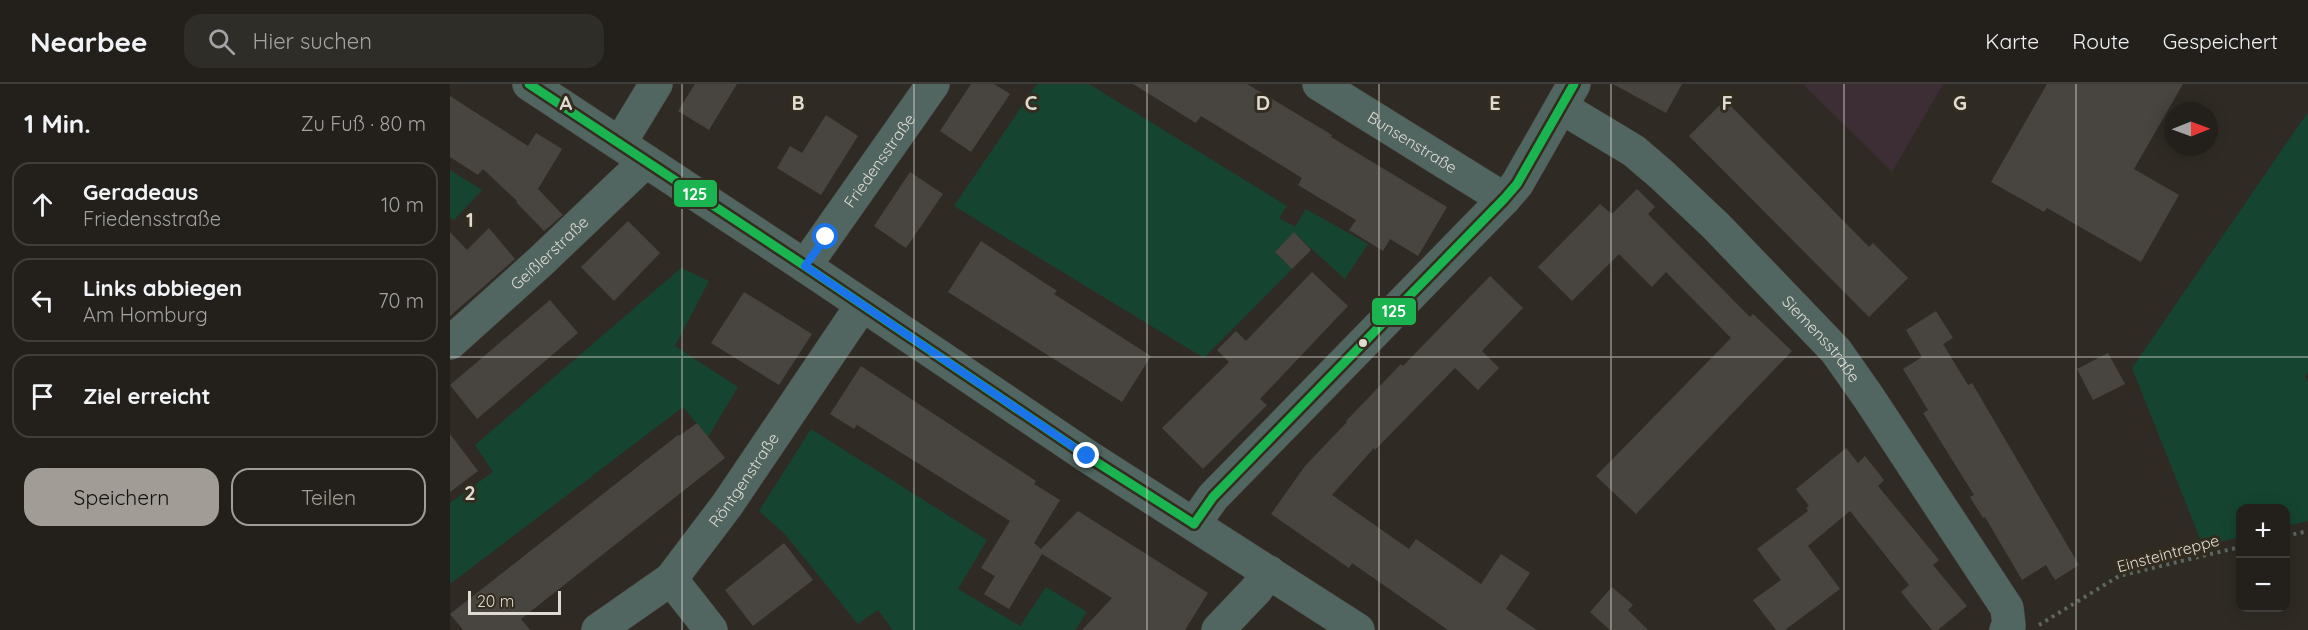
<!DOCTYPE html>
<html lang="de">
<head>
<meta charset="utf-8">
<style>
	body { margin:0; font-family:Quicksand,sans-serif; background:#2f2d28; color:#f1f3f6 }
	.controls { position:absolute; right:18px; bottom:18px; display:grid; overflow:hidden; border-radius:12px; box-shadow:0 3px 15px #0003 }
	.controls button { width:54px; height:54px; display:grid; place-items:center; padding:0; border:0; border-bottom:2px solid #403e3a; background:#23201b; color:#f1f3f6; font:30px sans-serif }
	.compass { position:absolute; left:1714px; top:18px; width:54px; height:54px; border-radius:50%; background:#23201b; box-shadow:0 3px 15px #0003; rotate:89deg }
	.scale { position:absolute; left:18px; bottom:15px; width:93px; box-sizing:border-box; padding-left:6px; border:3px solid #dfdbd3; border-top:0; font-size:16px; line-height:21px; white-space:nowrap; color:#dfdbd3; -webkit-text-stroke:4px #332c1f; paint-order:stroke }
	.stop { position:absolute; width:18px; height:18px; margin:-14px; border:4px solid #1a73e8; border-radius:50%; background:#fff }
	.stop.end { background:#1a73e8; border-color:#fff; box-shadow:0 2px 6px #0008 }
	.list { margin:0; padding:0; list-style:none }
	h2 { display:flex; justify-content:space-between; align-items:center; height:78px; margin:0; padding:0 24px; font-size:26px }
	h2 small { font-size:20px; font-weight:400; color:#a3a3a3 }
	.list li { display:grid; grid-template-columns:39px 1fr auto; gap:18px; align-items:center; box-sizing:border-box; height:84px; margin:0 12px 12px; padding:0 12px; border:2px solid #403e3a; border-radius:18px }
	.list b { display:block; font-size:22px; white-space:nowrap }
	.list p { margin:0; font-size:20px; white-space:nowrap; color:#a3a3a3 }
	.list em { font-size:20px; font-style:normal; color:#a3a3a3 }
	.actions { display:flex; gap:12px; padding:18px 24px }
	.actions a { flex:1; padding:14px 0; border:2px solid #a19d96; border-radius:18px; text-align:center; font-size:21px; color:#a19d96 }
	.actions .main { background:#a19d96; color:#111 }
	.icon { flex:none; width:33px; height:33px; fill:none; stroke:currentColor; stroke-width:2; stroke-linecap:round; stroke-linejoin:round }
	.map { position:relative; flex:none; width:1858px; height:546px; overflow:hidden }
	header { display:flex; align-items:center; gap:36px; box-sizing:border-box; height:84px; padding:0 30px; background:#23201b; border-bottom:2px solid #403e3a }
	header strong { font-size:28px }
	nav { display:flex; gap:33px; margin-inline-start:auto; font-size:21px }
	.search { width:420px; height:54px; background:#2f2d28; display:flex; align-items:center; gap:15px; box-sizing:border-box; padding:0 21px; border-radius:18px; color:#a3a3a3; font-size:22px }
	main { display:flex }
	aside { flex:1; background:#23201b }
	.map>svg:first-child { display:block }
</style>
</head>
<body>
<header>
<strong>Nearbee</strong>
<div class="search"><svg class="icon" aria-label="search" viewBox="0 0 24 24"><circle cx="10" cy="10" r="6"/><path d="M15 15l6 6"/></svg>Hier suchen</div>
<nav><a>Karte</a><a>Route</a><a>Gespeichert</a></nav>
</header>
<main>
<aside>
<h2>1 Min.<small>Zu Fuß · 80 m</small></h2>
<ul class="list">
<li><svg class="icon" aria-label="ahead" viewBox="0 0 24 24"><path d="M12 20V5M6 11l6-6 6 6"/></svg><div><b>Geradeaus</b><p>Friedensstraße</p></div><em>10 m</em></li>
<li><svg class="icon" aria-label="left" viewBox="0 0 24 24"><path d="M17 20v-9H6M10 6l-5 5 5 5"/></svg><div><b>Links abbiegen</b><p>Am Homburg</p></div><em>70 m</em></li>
<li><svg class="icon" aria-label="arrive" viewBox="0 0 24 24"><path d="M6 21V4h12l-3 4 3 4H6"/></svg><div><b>Ziel erreicht</b></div></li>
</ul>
<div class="actions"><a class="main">Speichern</a><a>Teilen</a></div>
</aside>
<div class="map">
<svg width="1858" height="546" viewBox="0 0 1858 546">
	<rect width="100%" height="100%" fill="#2f2b24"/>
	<polygon fill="#3d2e36" points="1353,0 1493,0 1442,88"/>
	<g fill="#154530">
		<polygon points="587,0 639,0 837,122 829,134 845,143 856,125 918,160 895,195 844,149 825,168 842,185 754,274 504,122"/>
		<polygon points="1858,28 1858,288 1855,293 1858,299 1858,437 1836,442 1836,424 1790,424 1790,453 1753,462 1682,284"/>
		<polygon points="0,86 32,106 4,136 0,134"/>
		<polygon points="231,184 259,197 225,262 288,303 258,353 233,323 0,500 0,419 43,388 25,361"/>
		<polygon points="361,345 537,456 508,505 570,542 596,503 637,528 625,546 443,546 428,526 408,540 334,449 309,427"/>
	</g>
	<g fill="#48443f">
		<polygon points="245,0 287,0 259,46 228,27"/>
		<polygon points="521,0 544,0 560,10 521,68 490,47"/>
		<polygon points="683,0 797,0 882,51 881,53 997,123 968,172 940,155 933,167 899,146 906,136 848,101 852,94 751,32 746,39"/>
		<polygon points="1163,0 1232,0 1216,29"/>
		<polygon points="1597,0 1733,0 1684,85 1729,111 1691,178 1597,124 1594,128 1541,98"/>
		<polygon points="0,12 78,62 86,49 112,65 88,105 113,131 94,147 66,118 67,117 33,85 28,91 0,73"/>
		<polygon points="1275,16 1419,163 1423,159 1458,194 1419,233 1239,52"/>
		<polygon points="376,31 408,52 371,111 327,84 340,62 352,69"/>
		<polygon points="460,88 493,110 456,164 424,142"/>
		<polygon points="1187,105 1205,123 1198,130 1300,233 1303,230 1342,267 1186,430 1146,392 1281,254 1216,188 1202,203 1169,170 1122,217 1088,183 1150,120 1162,130"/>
		<polygon points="178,137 210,169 164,217 131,183"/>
		<polygon points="39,144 65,175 0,232 0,148 17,166"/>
		<polygon points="844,148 861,166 842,185 825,168"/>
		<polygon points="531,157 607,207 604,210 701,272 672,318 498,208"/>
		<polygon points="862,188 898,222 810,315 817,321 753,385 712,344 779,278 767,266 786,247 796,257"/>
		<polygon points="1040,192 1073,224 1032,267 1049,284 1028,306 1005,284 925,366 924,364 882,411 959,465 966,455 1031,500 1051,470 1080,489 1056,525 1087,546 998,546 902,479 899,484 821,430 855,382 897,338 896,337 951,280 953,282"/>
		<polygon points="294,208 362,250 329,301 261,259"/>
		<polygon points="100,216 128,249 27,335 0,301"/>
		<polygon points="1486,227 1503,254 1493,260 1518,301 1522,299 1629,481 1605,496 1596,481 1572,496 1535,433 1533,434 1520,413 1524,411 1473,329 1478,326 1453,285 1472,273 1456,246"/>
		<polygon points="1658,269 1675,300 1643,316 1627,285"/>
		<polygon points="411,282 586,397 584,400 610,416 584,459 591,465 628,427 758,509 735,546 632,546 662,514 592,470 559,525 534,510 545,492 531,484 560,437 407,341 404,345 380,330"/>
		<polygon points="247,339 275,374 71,535 80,546 13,546 0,530 228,351 229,352"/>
		<polygon points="0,350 28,387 0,408"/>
		<polygon points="1396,364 1408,379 1415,372 1434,396 1428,402 1489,476 1483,481 1517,522 1488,546 1482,546 1451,508 1459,501 1400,427 1358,462 1390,505 1335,546 1326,546 1303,516 1331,496 1307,465 1358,427 1356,424 1359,422 1346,405"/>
		<polygon points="334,459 363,496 303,542 275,506"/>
		<polygon points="1162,503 1183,521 1178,526 1198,546 1160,546 1140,528"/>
	</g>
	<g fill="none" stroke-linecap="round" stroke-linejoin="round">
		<g stroke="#4a4641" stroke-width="34">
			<g id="minor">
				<polyline points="79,0 355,182 637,372 908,546"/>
				<path id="s1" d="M869,0L1054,115"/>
				<path id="s2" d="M1111,23L1184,67L1212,91L1266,142L1386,267L1419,314L1557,524L1559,542L1556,546"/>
				<polyline points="170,59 206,0"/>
				<path id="s3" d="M355,182L483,0"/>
				<path id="s4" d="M0,259L90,178L196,77"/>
				<polyline points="744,440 763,413 1054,115 1067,100 1124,0"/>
				<polyline points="221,495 261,546"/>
				<path id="s5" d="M148,546L221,495L277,421L412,221"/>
				<polyline points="768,546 806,506 819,488"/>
			</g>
		</g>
		<g stroke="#5d6660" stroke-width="4" stroke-dasharray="3 4.5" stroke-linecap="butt">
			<polyline points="1836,452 1858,447"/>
			<polyline points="1589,541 1669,492 1790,463"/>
		</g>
		<use href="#minor" stroke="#516660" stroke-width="33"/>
		<g stroke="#332c1f" stroke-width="14">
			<g id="bus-1">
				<polyline points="79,0 355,182 637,372 744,440"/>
				<polyline points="744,440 763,413 1054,115 1067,100 1124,0"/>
			</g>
		</g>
		<use href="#bus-1" stroke="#1ab451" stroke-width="9"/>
	</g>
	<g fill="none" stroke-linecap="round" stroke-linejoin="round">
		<polyline stroke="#1a73e8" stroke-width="8" points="376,153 355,182 637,372"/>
	</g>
	<path fill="none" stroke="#dfdbd3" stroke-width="1.5" stroke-opacity="0.55" d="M232,0V546M464,0V546M697,0V546M929,0V546M1161,0V546M1394,0V546M1626,0V546M0,273H1858"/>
	<circle fill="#dfdbd3" stroke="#332c1f" stroke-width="2" cx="913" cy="259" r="5"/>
	<g text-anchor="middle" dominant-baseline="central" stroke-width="6" stroke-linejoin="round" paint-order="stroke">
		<g font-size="16" fill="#dfdbd3" stroke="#332c1f">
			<text stroke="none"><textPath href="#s1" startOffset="110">Bunsenstraße</textPath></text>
			<text stroke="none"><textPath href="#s3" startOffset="129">Friedensstraße</textPath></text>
			<text stroke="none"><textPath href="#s4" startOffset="134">Geißlerstraße</textPath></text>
			<text stroke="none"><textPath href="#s2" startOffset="351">Siemensstraße</textPath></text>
			<text stroke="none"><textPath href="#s5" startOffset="212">Röntgenstraße</textPath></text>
			<text transform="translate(1718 469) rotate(-15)">Einsteintreppe</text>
		</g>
	</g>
	<g font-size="20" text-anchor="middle" font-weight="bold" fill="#dfdbd3" stroke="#332c1f" stroke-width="6" stroke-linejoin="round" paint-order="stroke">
		<text x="116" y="26">A</text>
		<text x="348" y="26">B</text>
		<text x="581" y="26">C</text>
		<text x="813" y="26">D</text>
		<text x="1045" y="26">E</text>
		<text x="1277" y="26">F</text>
		<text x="1510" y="26">G</text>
		<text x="20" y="143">1</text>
		<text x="20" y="416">2</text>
	</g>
	<g stroke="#332c1f" stroke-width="2">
		<rect x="223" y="95" width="45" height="29" rx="6" fill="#1ab451"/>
		<rect x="921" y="213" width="46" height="29" rx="6" fill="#1ab451"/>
	</g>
	<g font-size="16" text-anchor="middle" font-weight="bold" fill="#fff">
		<text x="245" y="116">125</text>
		<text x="944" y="233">125</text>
	</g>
</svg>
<div class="controls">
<button>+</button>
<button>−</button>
</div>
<svg class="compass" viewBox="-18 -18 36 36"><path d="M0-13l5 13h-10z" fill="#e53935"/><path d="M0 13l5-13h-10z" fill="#a3a3a3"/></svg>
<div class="scale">20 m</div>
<div class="stop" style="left:376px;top:153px"></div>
<div class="stop end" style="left:637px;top:372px"></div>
</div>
</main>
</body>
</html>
